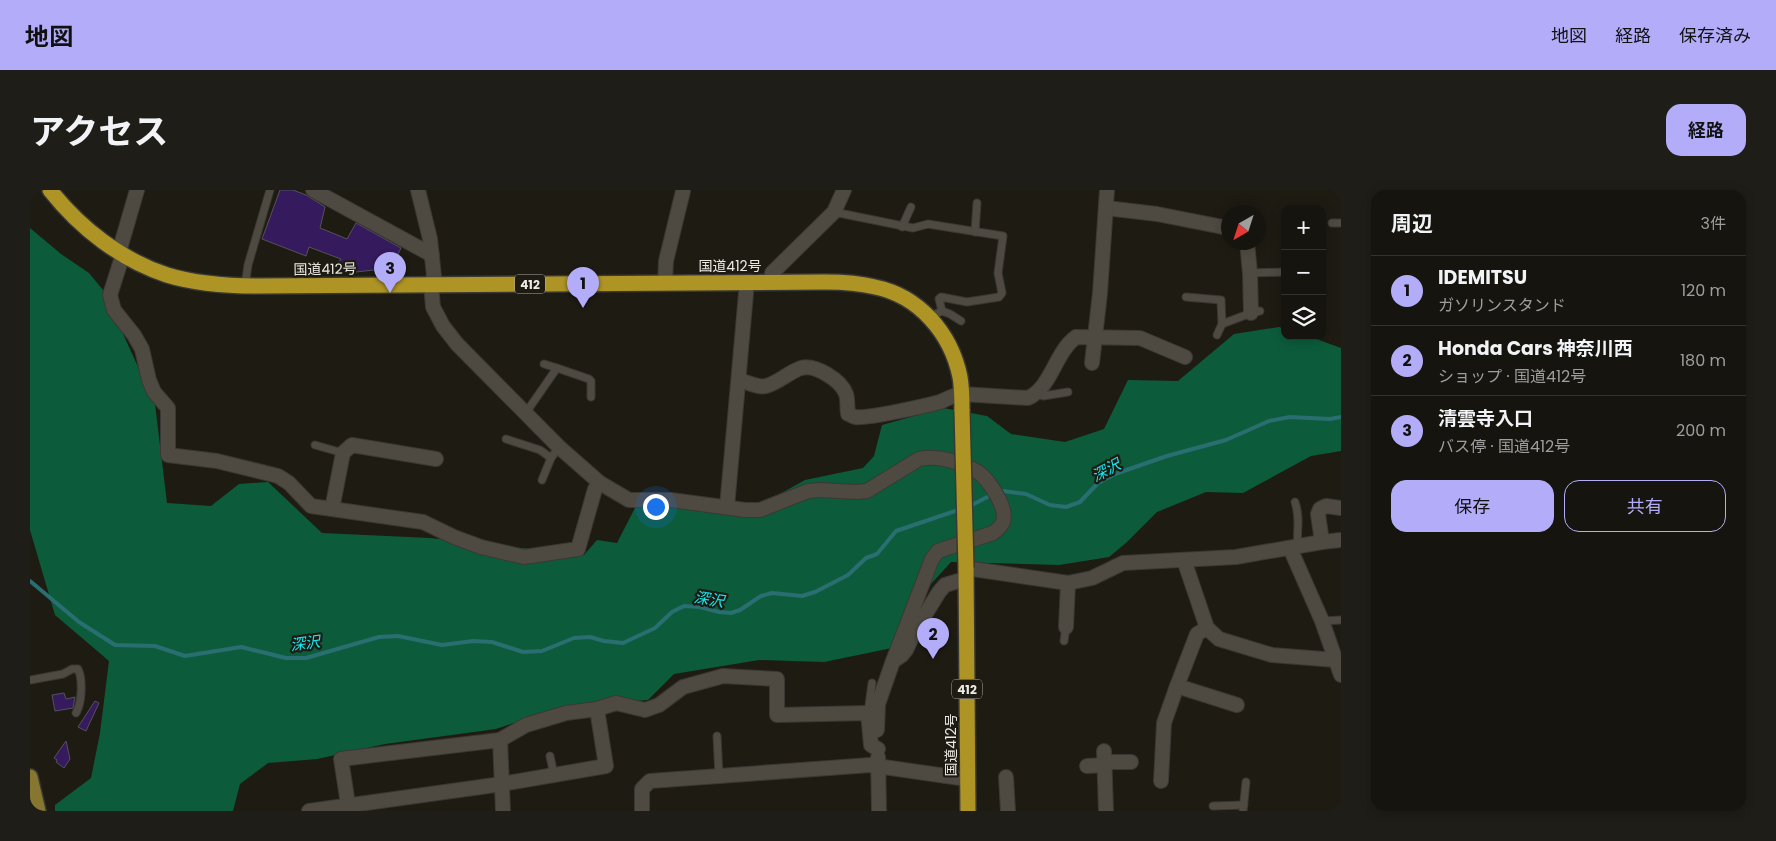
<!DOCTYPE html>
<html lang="ja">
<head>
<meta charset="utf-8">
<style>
	body { margin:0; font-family:Poppins,"Noto Sans JP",sans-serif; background:#1f1d17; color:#f1f3f6 }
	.controls { position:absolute; right:15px; top:15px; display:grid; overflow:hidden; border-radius:10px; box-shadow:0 2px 12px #0003 }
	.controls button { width:45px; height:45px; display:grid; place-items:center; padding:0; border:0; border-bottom:1px solid #35332e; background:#16140e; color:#f1f3f6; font:25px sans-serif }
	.compass { position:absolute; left:1191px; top:15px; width:45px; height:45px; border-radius:50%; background:#16140e; box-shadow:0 2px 12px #0003; rotate:219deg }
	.you { position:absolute; left:625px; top:316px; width:18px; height:18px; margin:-12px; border:4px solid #fff; border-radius:50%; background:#1a73e8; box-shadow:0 0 0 8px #1a73e833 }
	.badge { display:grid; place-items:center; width:32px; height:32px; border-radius:50%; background:#b3adf9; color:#111; font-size:16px; font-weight:700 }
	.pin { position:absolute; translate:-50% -41px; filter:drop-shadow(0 1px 2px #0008) }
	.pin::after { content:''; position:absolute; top:26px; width:18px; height:15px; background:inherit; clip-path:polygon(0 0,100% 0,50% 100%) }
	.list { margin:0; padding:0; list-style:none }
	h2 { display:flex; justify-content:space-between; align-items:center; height:65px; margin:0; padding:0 20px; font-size:21px }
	h2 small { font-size:16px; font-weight:400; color:#9e9e9e }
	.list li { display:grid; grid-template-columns:32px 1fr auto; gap:15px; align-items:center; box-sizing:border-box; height:70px; padding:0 20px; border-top:1px solid #35332e }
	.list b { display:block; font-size:19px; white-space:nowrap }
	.list p { margin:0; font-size:16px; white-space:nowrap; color:#9e9e9e }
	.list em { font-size:16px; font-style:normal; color:#9e9e9e }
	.actions { display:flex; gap:10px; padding:15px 20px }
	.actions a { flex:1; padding:11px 0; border:1px solid #b3adf9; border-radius:15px; text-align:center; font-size:18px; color:#b3adf9 }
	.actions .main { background:#b3adf9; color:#111 }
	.icon { flex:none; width:28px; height:28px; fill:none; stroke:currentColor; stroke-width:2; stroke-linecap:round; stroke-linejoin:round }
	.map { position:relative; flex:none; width:1311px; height:621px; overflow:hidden; border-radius:15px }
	header { display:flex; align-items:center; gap:30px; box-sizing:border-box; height:70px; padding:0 25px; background:#b3adf9; color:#111 }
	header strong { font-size:24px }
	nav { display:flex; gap:28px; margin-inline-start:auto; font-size:18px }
	.intro { display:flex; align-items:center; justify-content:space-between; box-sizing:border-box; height:120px; padding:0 30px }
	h1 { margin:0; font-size:35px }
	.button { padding:12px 22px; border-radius:15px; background:#b3adf9; color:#111; font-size:18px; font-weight:700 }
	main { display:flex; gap:30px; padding:0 30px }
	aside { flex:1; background:#16140e; border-radius:15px; box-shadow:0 2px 12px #0003 }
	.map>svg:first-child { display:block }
</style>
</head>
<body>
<header>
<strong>地図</strong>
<nav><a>地図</a><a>経路</a><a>保存済み</a></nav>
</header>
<div class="intro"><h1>アクセス</h1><a class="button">経路</a></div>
<main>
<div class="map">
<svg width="1311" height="621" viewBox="0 0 1311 621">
	<rect width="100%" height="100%" fill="#1e1b13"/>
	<polygon fill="#0c5c3c" points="0,38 31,64 59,83 73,100 125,214 137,313 181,316 209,294 238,292 292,343 400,348 554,365 567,350 587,353 609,310 709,321 739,310 775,290 833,278 844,266 852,235 913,218 957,226 981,244 1035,252 1074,239 1098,190 1148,191 1204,144 1249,137 1255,139 1255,146 1278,146 1311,158 1311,261 1281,266 1213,303 1176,302 1127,322 1096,353 1079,367 1029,375 921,372 901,394 867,457 794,472 729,470 644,484 618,510 531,517 466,539 355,554 287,569 238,573 210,594 203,621 25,621 25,615 61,588 70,543 79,471 25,425 0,340"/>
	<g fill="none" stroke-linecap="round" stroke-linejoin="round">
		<g stroke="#296e70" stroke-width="4">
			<polyline points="970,302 973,301 996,304 1020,315 1036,317 1050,312 1068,293 1085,284 1137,266 1196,250 1239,231 1260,227 1300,229 1311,227"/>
			<polyline points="938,317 963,304"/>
			<polyline points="0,391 49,432 85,455 125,456 155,466 211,457 256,468 276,468 349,447 368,446 412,455 443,451 462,452 493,462 512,461 544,448 560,447 574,451 593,453 625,438 642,422 654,416 670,417 689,422 701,423 710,420 731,406 742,403 772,406 785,402 818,385 836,368 847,364 866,341 931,319"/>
		</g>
	</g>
	<g fill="#351a5d" stroke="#55525c">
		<polygon points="250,0 263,0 276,5 295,17 290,38 317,49 326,33 371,58 361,78 326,82 308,73 311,69 279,57 276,66 232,49"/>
		<polygon points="34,503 36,509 45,507 43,518 25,521 22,505"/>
		<polygon points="65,511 69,513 56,541 48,537"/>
		<polygon points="36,551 40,569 34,578 26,572 27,570 24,568"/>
	</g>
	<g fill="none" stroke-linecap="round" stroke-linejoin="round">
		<g stroke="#3a3834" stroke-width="9">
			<g id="lane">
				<polyline points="804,22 883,38 898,34 973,46 968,83 972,103 969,107 937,112 911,107 909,109 912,121"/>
				<polyline points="1302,33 1311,33"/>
				<polyline points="872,37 881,17"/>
				<polyline points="945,42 947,13"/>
				<polyline points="1220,83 1255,82"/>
				<polyline points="215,96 218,75 240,0"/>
				<polyline points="1156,107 1191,110 1192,134"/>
				<polyline points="899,127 912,121 920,124 931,131"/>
				<polyline points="1187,145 1192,134 1221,123 1230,121"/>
				<polyline points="514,174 527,178"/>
				<polyline points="1008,201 1013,206 1038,202"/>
				<polyline points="495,224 527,178 559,189 561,191 561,207"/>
				<polyline points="476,249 510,260 521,268"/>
				<polyline points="285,255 313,263"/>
				<polyline points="512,290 521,268 529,257"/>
				<path d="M1265,312C1271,330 1266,339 1268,356"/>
				<polyline points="1292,431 1311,430"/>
				<polyline points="1034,451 1036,437"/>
				<path d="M0,490L33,484L42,479H48C53,489 52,513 46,523"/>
				<polyline points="838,523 842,493"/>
				<polyline points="687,546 689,586"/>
				<polyline points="520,566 524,585"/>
				<polyline points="1183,616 1214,615"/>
				<polyline points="1213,621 1216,592"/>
			</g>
		</g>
		<g stroke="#3a3834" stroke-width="16">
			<g id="street">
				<polyline points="283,0 402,65"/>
				<path d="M388,0L400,49L404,86L401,94L403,117L413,136L427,154L529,257L570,293L599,310H641L715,320H730L778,301L790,300L827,302L837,301L889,269C908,265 931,272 948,282C959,290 978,318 973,332C971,337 967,340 963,343L908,361L902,369L863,471"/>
				<polyline points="1076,18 1127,24 1198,38"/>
				<polyline points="1217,52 1220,83 1221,123"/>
				<polyline points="89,62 107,0"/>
				<polyline points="93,64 80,105 84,120 104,145 112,159 119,190 124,202 138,218 138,265 187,271 248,286 259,293 281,316 393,332 424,347 451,357 494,367 548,359 565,299 570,293"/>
				<polyline points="741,92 742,83 804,22 814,0"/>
				<polyline points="635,93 636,71 653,1"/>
				<polyline points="1062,173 1070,103 1077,0"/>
				<path d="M709,190C717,192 728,198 736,196C748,193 759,182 771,178C785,174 811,190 816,204C818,210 817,218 818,224C819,224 824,227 825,227C837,229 895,216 910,212C917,209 923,205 932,204L998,208C1022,197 1025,162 1046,147L1110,148L1155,167"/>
				<polyline points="697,317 717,92"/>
				<polyline points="302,319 313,263 322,255 406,269"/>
				<polyline points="1292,352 1288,324 1290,319 1296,316 1311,318"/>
				<polyline points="1260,358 1292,431 1311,485"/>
				<polyline points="1154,370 1177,438 1189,449 1242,465 1306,470"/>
				<polyline points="936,378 1038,393 1062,388 1093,373 1206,367 1292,352 1311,350"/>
				<polyline points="1036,437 1038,393"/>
				<polyline points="1177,438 1167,444 1147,496 1207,515"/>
				<polyline points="847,540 848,514 863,471 872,465 876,460 885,441 909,402 915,395 935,389"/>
				<polyline points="1074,561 1076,621"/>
				<polyline points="848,567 849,621"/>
				<polyline points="1074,572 1101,572"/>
				<polyline points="1057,576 1075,575"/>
				<polyline points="976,587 978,621"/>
				<polyline points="1131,591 1134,533 1147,496"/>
				<polyline points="318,614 311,569 470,550"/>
				<polyline points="279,621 472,594 576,576 567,519"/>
				<polyline points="473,621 470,550 496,535 536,523 567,519 586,513 615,520 629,515 653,497 693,486 747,489 747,525 838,523 841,555 848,559"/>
				<polyline points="612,621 612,599 620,591 840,575 937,589"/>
			</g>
		</g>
		<g stroke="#3a3834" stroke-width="18">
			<polyline id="primary" points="0,587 8,621"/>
		</g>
		<g stroke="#3a3834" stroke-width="18">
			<g id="highway">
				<path d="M20,0C50,38 91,70 137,85C166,94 198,96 228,96L795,92C812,92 829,93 845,97C889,106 921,143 930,187C932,198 932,210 932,221"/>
				<polyline points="936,378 938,621"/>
			</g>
		</g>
		<use href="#lane" stroke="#4e4a41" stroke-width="7"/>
		<use href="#street" stroke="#4e4a41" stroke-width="14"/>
		<use href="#primary" stroke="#877630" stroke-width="15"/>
		<use href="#highway" stroke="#ad9425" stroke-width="15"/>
		<g stroke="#3a3834" stroke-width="18" stroke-linecap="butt">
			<polyline id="highway-bridge" points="932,221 936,378"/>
		</g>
		<use href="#highway-bridge" stroke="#ad9425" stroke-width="15"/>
	</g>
	<g text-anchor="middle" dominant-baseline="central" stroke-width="4.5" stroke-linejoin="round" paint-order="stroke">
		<g fill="#1e1b13" stroke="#aeaba5" stroke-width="1">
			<rect x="485" y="84.5" width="30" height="19" rx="4"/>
			<rect x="922" y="489.5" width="30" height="19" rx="4"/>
		</g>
		<g font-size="12" font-weight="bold" fill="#ebe9e3">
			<text x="500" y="94">412</text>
			<text x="937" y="499">412</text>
		</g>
		<g font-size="14" fill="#ebe9e3" stroke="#1e1b13">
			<text x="700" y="76">国道412号</text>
			<text transform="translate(295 79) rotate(-1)">国道412号</text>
			<text transform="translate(921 555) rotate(-90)">国道412号</text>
		</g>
		<g font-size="15" font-style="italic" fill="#10eaf1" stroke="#1e1b13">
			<text transform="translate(1076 280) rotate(-28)">深沢</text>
			<text transform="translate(679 409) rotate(9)">深沢</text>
			<text transform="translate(275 453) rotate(-8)">深沢</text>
		</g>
	</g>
</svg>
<div class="controls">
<button>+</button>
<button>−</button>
<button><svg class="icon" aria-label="layers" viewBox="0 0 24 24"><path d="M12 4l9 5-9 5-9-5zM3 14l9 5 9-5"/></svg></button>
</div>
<svg class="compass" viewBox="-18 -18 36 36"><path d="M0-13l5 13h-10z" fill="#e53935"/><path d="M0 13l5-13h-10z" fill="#9e9e9e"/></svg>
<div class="you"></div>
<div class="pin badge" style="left:553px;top:118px">1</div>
<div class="pin badge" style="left:903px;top:469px">2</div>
<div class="pin badge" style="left:360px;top:103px">3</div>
</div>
<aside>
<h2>周辺<small>3件</small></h2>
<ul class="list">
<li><span class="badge">1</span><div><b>IDEMITSU</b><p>ガソリンスタンド</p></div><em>120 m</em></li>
<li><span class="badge">2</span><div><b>Honda Cars 神奈川西</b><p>ショップ · 国道412号</p></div><em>180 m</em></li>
<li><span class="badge">3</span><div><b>清雲寺入口</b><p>バス停 · 国道412号</p></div><em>200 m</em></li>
</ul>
<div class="actions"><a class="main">保存</a><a>共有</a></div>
</aside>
</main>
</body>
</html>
